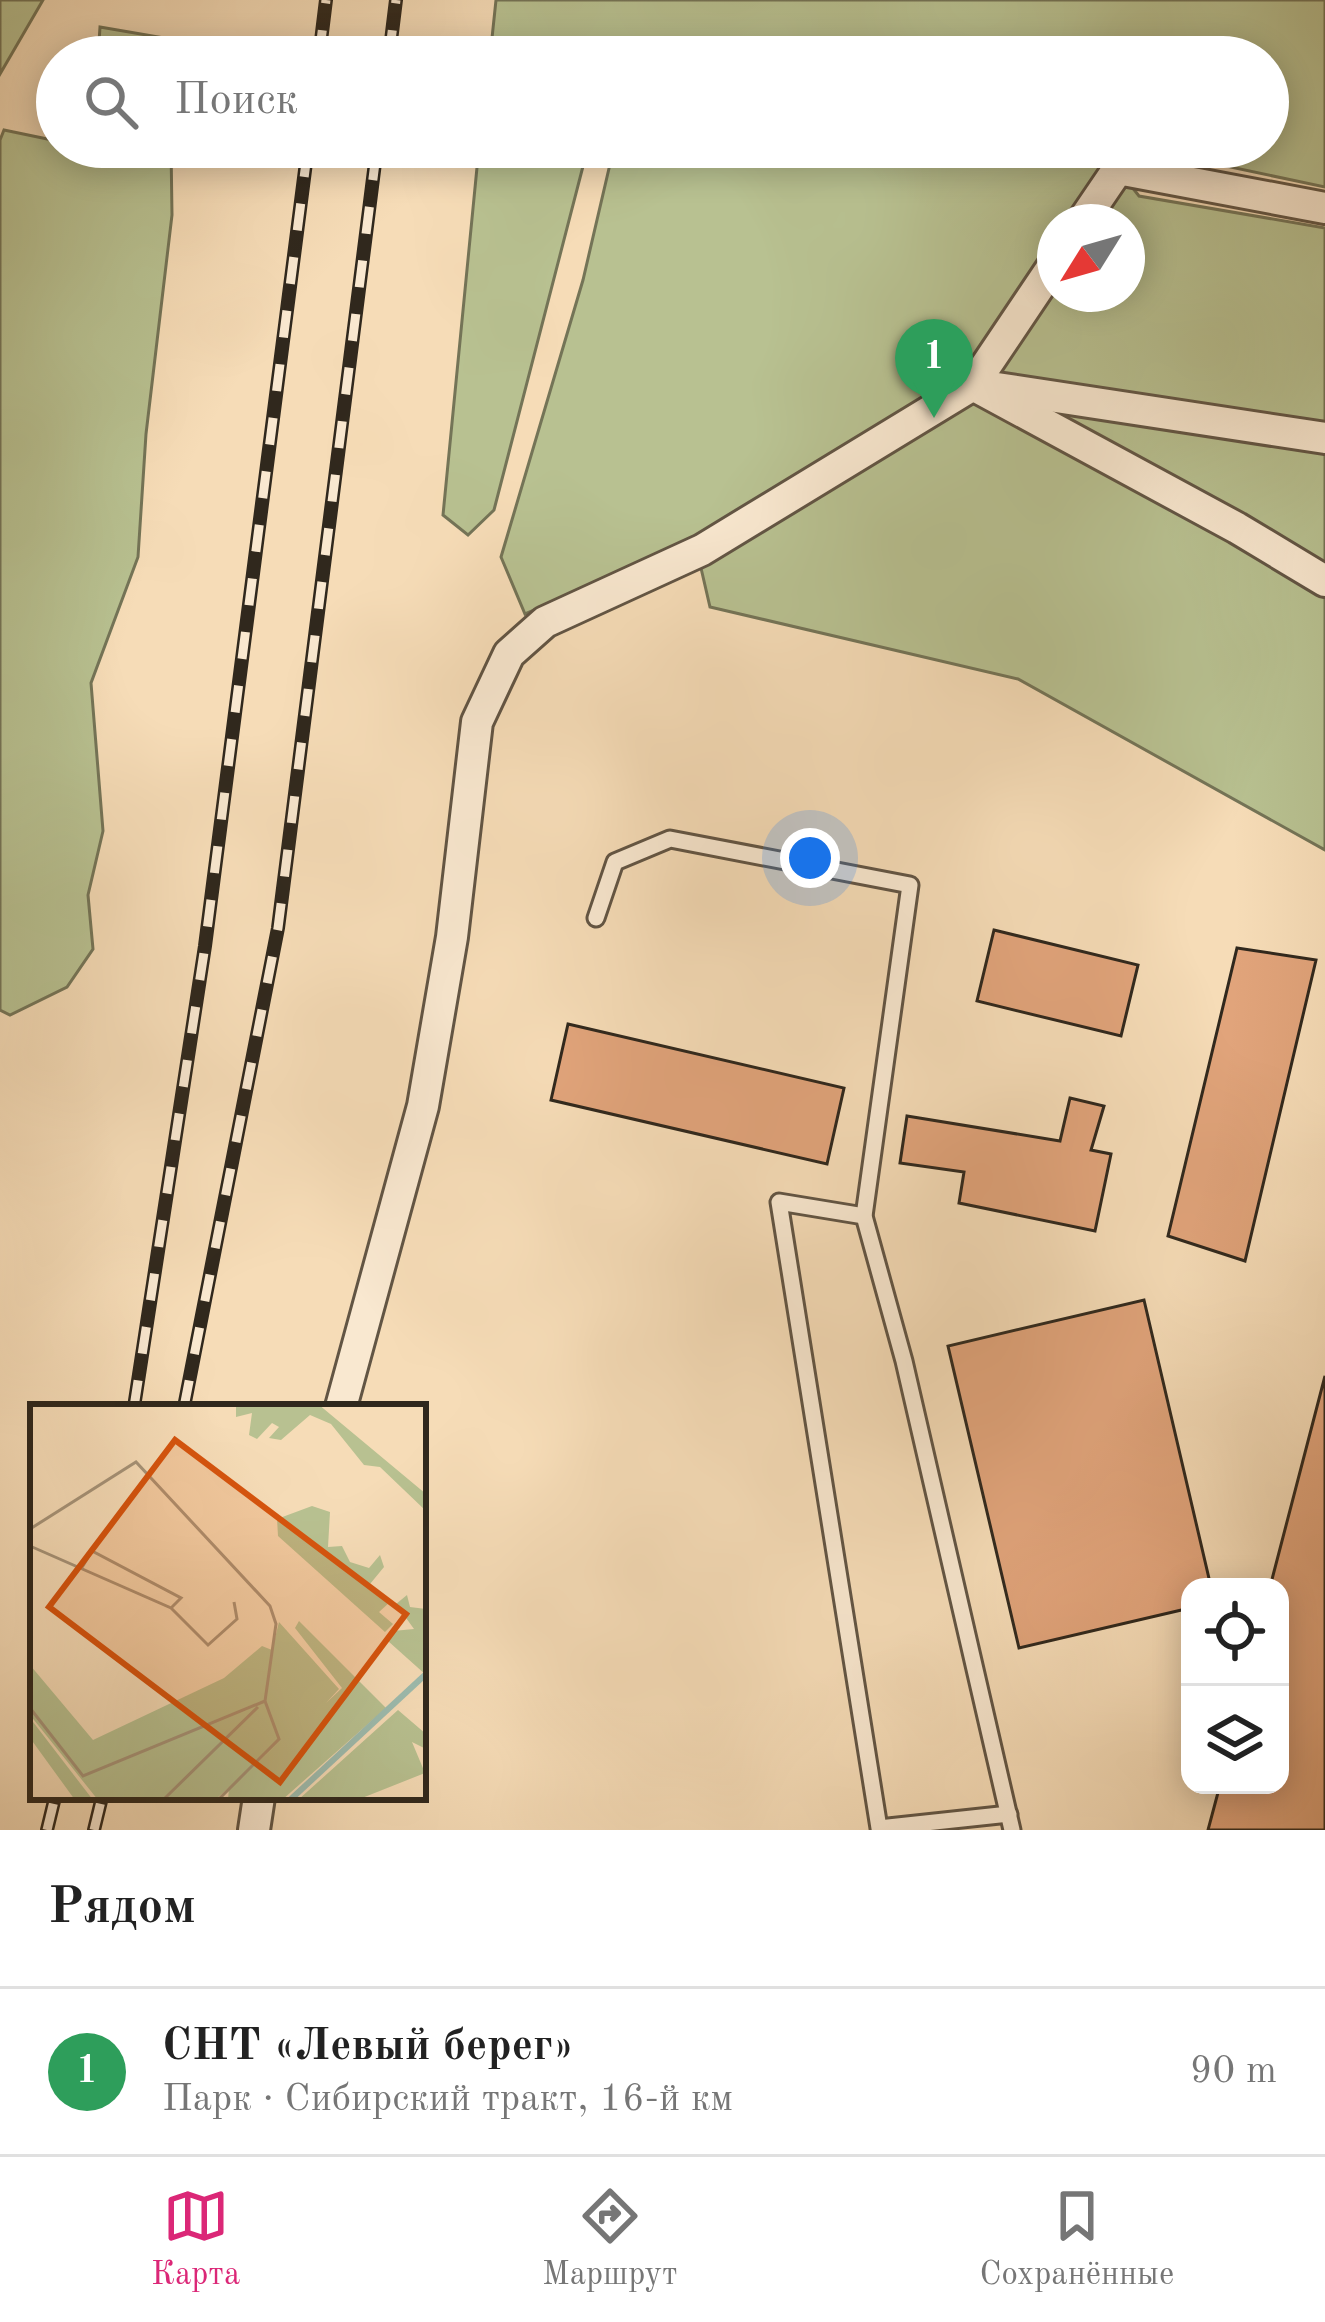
<!DOCTYPE html>
<html lang="ru">
<head>
<meta charset="utf-8">
<style>
	body { margin:0; font-family:"Old Standard TT",serif; background:#f6f6f6; color:#222 }
	.controls { position:absolute; right:36px; bottom:36px; display:grid; overflow:hidden; border-radius:24px; box-shadow:0 6px 30px #0003 }
	.controls button { width:108px; height:108px; display:grid; place-items:center; padding:0; border:0; border-bottom:3px solid #e0e0e0; background:#fff; color:#222; font:60px sans-serif }
	.compass { position:absolute; left:1037px; top:204px; width:108px; height:108px; border-radius:50%; background:#fff; box-shadow:0 6px 30px #0003; rotate:233deg }
	.you { position:absolute; left:810px; top:858px; width:42px; height:42px; margin:-30px; border:9px solid #fff; border-radius:50%; background:#1a73e8; box-shadow:0 0 0 18px #1a73e833 }
	.badge { display:grid; place-items:center; width:78px; height:78px; border-radius:50%; background:#db2777; color:#fff; font-size:39px; font-weight:700 }
	.pin { position:absolute; translate:-50% -99px; filter:drop-shadow(0 3px 6px #0008) }
	.pin::after { content:''; position:absolute; top:63px; width:42px; height:36px; background:inherit; clip-path:polygon(0 0,100% 0,50% 100%) }
	.list { margin:0; padding:0; list-style:none }
	h2 { display:flex; justify-content:space-between; align-items:center; height:156px; margin:0; padding:0 48px; font-size:51px }
	h2 small { font-size:39px; font-weight:400; color:#767676 }
	.list li { display:grid; grid-template-columns:78px 1fr auto; gap:36px; align-items:center; box-sizing:border-box; height:168px; padding:0 48px; border-top:3px solid #e0e0e0 }
	.list b { display:block; font-size:45px; white-space:nowrap }
	.list p { margin:0; font-size:39px; white-space:nowrap; color:#767676 }
	.list em { font-size:39px; font-style:normal; color:#767676 }
	.icon { flex:none; width:66px; height:66px; fill:none; stroke:currentColor; stroke-width:2; stroke-linecap:round; stroke-linejoin:round }
	.map { position:relative; flex:none; width:1325px; height:1830px; overflow:hidden }
	.search { position:absolute; background:#fff; box-shadow:0 6px 30px #0003; left:36px; right:36px; top:36px; height:132px; display:flex; align-items:center; gap:30px; box-sizing:border-box; padding:0 42px; border-radius:66px; color:#767676; font-size:45px }
	.sheet { height:324px; background:#fff }
	nav { display:flex; justify-content:space-around; align-items:center; box-sizing:border-box; height:168px; border-top:3px solid #e0e0e0; background:#fff; font-size:33px; color:#767676 }
	nav a { display:grid; justify-items:center; gap:6px }
	nav .on { color:#db2777 }
	.map>svg:first-child { display:block }
</style>
</head>
<body>
<div class="map">
<svg width="1325" height="1830" viewBox="0 0 1325 1830">
	<rect width="100%" height="100%" fill="#f6dcb7"/>
	<filter id="stains"><feTurbulence type="fractalNoise" baseFrequency=".00167" numOctaves="4"/><feColorMatrix values="0 0 0 0 .2 0 0 0 0 .09 0 0 0 0 .02 0 0 0 .5 -.17"/></filter>
	<radialGradient id="worn" r=".72"><stop offset=".6" stop-color="#630" stop-opacity="0"/><stop offset="1" stop-color="#630" stop-opacity=".3"/></radialGradient>
	<g fill="#b8c191" stroke="#747457" stroke-width="3" fill-rule="evenodd">
		<polygon points="0,0 43,0 0,74"/>
		<polygon points="496,0 1325,0 1325,187 1136,147 1268,147 1268,57 693,57 616,41 611,57 490,57"/>
		<polygon points="100,27 170,39 170,57 98,57"/>
		<polygon points="4,130 57,141 57,147 171,147 172,215 146,434 138,557 91,683 103,831 88,895 93,949 67,987 10,1015 0,1010 0,140"/>
		<polygon points="479,147 588,147 494,510 468,535 443,515"/>
		<path d="M614,147H1088L1118,169L1139,196L1325,228V850L1018,679L710,607L695,542L525,614L501,557L583,280ZM1055,222H1127V294H1055Z"/>
	</g>
	<g fill="#e1a47b" stroke="#30281d" stroke-width="3">
		<polygon points="994,930 1138,965 1121,1036 977,1001"/>
		<polygon points="1237,948 1316,960 1245,1261 1168,1236"/>
		<polygon points="568,1024 844,1088 827,1164 551,1100"/>
		<polygon points="1070,1098 1104,1106 1091,1150 1111,1154 1095,1231 959,1203 964,1172 900,1163 907,1116 1060,1141"/>
		<polygon points="1144,1300 1211,1587 1190,1587 1190,1608 1019,1648 948,1346"/>
		<polygon points="1325,1376 1325,1830 1208,1830 1220,1785 1280,1785 1280,1587 1270,1587"/>
	</g>
	<g fill="none" stroke-linecap="round" stroke-linejoin="round">
		<g stroke="#625544" stroke-width="21">
			<g id="lane">
				<polyline points="596,918 615,862 670,839 910,885 864,1216 904,1361 1012,1830"/>
				<polyline points="864,1216 779,1202 879,1828 1009,1814"/>
			</g>
		</g>
		<g stroke="#625544" stroke-width="36">
			<g id="street">
				<polyline points="1082,222 1118,169 1325,208"/>
				<polyline points="973,385 1237,528 1325,581"/>
				<polyline points="997,388 1325,438"/>
				<polyline points="341,1407 423,1106 452,937 477,722 509,654 545,622 702,550 973,385 1055,263"/>
				<polyline points="254,1830 259,1797"/>
			</g>
		</g>
		<use href="#lane" stroke="#f9e8d0" stroke-width="15"/>
		<use href="#street" stroke="#f9e8d0" stroke-width="30"/>
		<g stroke="#30281d" stroke-width="14">
			<g id="rail">
				<polyline points="319,57 326,0"/>
				<polyline points="389,57 396,0"/>
				<polyline points="134,1407 205,946 308,147"/>
				<polyline points="184,1407 278,928 377,147"/>
				<polyline points="47,1830 55,1797"/>
				<polyline points="94,1830 102,1797"/>
			</g>
		</g>
		<use href="#rail" stroke="#f9e8d0" stroke-width="9" stroke-dasharray="27" stroke-linecap="butt"/>
	</g>
	<g transform="translate(30 1404)">
		<rect width="396" height="396" fill="#f6dcb7"/>
		<path d="M206,0H288L396,90V107L350,63L334,61L301,20L280,11L251,36L239,34L249,23L242,19L227,35L219,31L222,9L206,13ZM282,102L300,108L298,143L312,142L320,158L339,164L350,151L354,163L340,180L360,198L349,208L363,220L355,228L248,132L247,115ZM377,191L380,203L396,205V271L358,237L363,227L384,225L366,200ZM269,217L356,304L252,396H198L199,384L254,334L185,396H68L0,311V261L63,336L194,274L232,242L242,246L249,218L309,285L296,299L312,284L265,224ZM368,306L396,330V345L382,338L395,369L327,396H268ZM0,314L63,396H45L0,334Z" fill="#b8c191"/>
		<path fill="none" stroke="#9dbcaf" stroke-width="6" d="M260,396L396,270"/>
		<path fill="none" stroke="#a79479" stroke-width="3" d="M0,125L106,58L240,202L246,220L235,297L249,335L190,394M0,142L141,204L178,241L207,215L204,198M51,165L62,147L151,194L141,204M0,304L53,372L235,297M133,396L228,303"/>
		<path fill="#d6540e" fill-opacity="0.15" stroke="#d6540e" stroke-width="6" d="M145,36L376,210L250,378L19,203Z"/>
		<rect width="396" height="396" fill="none" stroke="#30281d" stroke-width="6"/>
	</g>
	<rect width="100%" height="100%" filter="url(#stains)"/>
	<rect width="100%" height="100%" fill="url(#worn)"/>
</svg>
<div class="controls">
<button><svg class="icon" aria-label="locate" viewBox="0 0 24 24"><circle cx="12" cy="12" r="6"/><path d="M12 2v4M12 18v4M2 12h4M18 12h4"/></svg></button>
<button><svg class="icon" aria-label="layers" viewBox="0 0 24 24"><path d="M12 4l9 5-9 5-9-5zM3 14l9 5 9-5"/></svg></button>
</div>
<svg class="compass" viewBox="-18 -18 36 36"><path d="M0-13l5 13h-10z" fill="#e53935"/><path d="M0 13l5-13h-10z" fill="#767676"/></svg>
<div class="you"></div>
<div class="pin badge" style="left:934px;top:418px;background:#2e9e5b">1</div>
<div class="search"><svg class="icon" aria-label="search" viewBox="0 0 24 24"><circle cx="10" cy="10" r="6"/><path d="M15 15l6 6"/></svg>Поиск</div>
</div>
<section class="sheet">
<h2>Рядом<small></small></h2>
<ul class="list">
<li><span class="badge" style="background:#2e9e5b">1</span><div><b>СНТ «Левый берег»</b><p>Парк · Сибирский тракт, 16-й км</p></div><em>90 m</em></li>
</ul>
</section>
<nav>
<a class="on"><svg class="icon" aria-label="map" viewBox="0 0 24 24"><path d="M3 6l6-2 6 2 6-2v14l-6 2-6-2-6 2zM9 4v14M15 6v14"/></svg>Карта</a>
<a><svg class="icon" aria-label="directions" viewBox="0 0 24 24"><path d="M12 3l9 9-9 9-9-9zM9 14v-3h6M13 9l2 2-2 2"/></svg>Маршрут</a>
<a><svg class="icon" aria-label="saved" viewBox="0 0 24 24"><path d="M7 4h10v16l-5-4-5 4z"/></svg>Сохранённые</a>
</nav>
</body>
</html>
